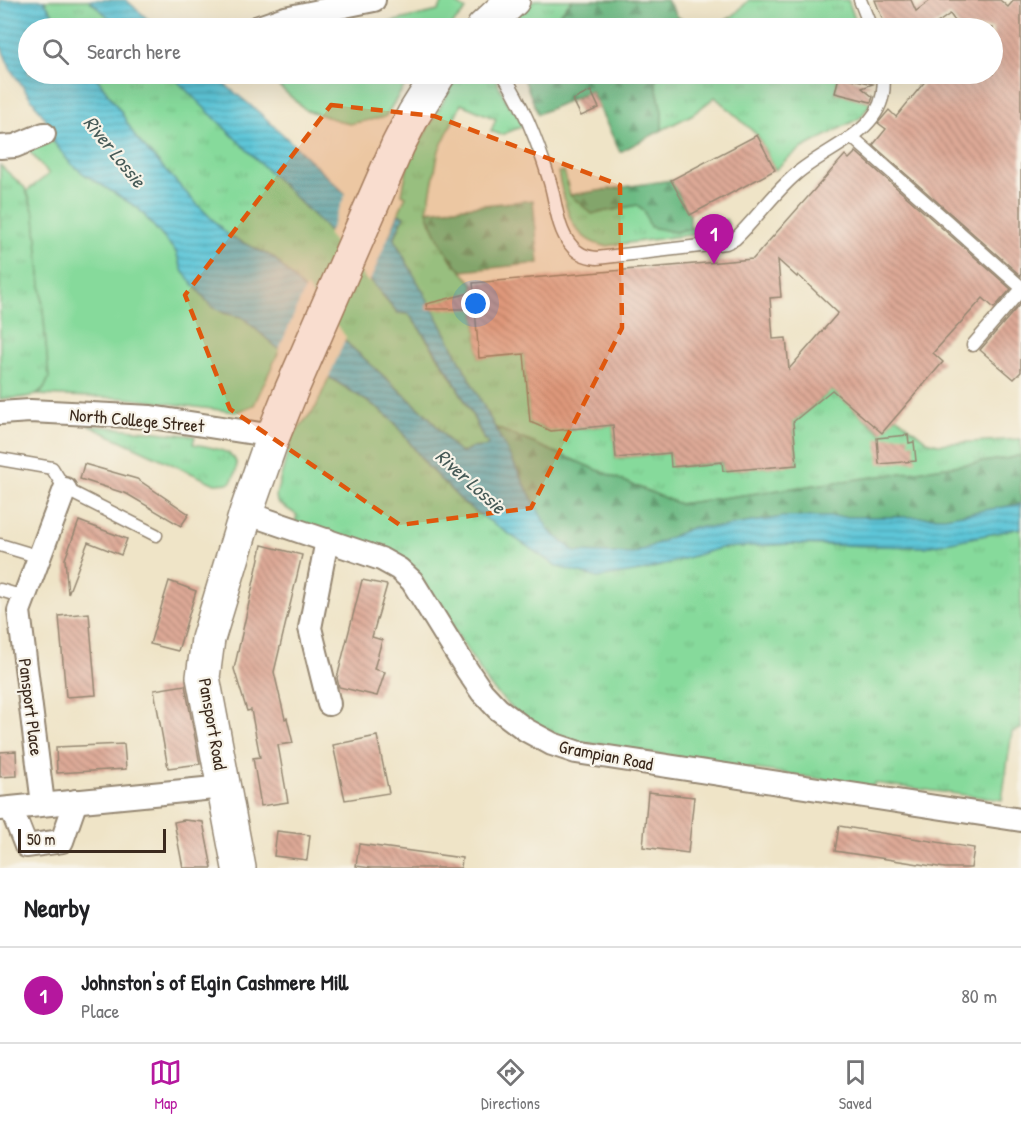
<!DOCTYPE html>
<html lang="en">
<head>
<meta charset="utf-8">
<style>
	body { margin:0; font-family:"Patrick Hand",sans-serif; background:#f2f2f2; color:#202124 }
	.scale { position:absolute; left:18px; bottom:15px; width:148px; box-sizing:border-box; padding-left:6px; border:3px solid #3b2a1e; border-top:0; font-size:16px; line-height:21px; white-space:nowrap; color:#3b2a1e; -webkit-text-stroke:4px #f7f3e8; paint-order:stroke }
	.you { position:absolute; left:476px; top:304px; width:21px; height:21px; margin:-15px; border:4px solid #fff; border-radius:50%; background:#1a73e8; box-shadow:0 0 0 9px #1a73e833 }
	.badge { display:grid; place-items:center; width:39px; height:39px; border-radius:50%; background:#b5179e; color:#fff; font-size:20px; font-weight:700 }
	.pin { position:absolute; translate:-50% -50px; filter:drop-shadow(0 2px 3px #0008) }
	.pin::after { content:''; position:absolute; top:32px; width:21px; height:18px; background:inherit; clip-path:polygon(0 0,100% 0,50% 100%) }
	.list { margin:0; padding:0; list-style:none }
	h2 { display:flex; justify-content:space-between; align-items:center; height:78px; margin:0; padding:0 24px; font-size:26px }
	h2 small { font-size:20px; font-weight:400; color:#757577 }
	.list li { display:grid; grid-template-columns:39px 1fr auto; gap:18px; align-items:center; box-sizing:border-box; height:96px; padding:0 24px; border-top:2px solid #e0e0e0 }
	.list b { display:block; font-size:22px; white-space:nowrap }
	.list p { margin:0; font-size:20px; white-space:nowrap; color:#757577 }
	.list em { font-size:20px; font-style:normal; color:#757577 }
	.icon { flex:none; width:33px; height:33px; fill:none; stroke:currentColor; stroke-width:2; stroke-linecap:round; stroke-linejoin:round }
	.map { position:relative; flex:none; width:1021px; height:868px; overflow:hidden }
	.search { position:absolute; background:#fff; box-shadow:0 6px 24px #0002; left:18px; right:18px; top:18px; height:66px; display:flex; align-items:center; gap:15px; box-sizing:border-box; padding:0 21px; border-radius:33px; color:#757577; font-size:22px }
	.sheet { height:174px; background:#fff }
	nav { display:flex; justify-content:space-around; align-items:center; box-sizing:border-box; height:84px; border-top:2px solid #e0e0e0; background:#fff; font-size:16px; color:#757577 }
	nav a { display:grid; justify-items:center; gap:3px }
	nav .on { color:#b5179e }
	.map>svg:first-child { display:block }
</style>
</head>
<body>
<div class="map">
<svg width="1021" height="868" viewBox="0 0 1021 868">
	<defs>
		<pattern id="grass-tufts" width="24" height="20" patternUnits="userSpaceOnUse" patternTransform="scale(1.5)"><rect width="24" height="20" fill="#86da9b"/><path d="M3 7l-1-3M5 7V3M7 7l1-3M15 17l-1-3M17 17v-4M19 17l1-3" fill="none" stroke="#75bb85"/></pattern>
		<pattern id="forest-firs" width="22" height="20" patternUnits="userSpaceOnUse" patternTransform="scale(1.5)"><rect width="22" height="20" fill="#6cba83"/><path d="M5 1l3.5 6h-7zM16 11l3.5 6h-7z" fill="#5a976b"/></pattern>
		<pattern id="water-rules" width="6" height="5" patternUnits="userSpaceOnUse" patternTransform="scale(1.5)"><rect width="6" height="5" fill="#5dc6d8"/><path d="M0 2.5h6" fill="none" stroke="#4ea1af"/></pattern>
		<pattern id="building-back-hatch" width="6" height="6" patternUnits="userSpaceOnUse" patternTransform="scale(1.5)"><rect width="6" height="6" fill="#dda996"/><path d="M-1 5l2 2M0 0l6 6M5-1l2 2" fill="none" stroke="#b48a7a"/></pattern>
	</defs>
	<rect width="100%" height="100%" fill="#f7f3e8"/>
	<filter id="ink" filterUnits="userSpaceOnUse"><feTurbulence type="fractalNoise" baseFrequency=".0167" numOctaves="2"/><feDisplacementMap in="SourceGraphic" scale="12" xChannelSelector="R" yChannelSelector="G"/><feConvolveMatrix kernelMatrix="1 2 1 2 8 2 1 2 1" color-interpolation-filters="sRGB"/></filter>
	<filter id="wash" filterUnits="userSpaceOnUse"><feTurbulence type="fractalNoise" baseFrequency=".008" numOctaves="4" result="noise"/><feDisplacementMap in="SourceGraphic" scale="24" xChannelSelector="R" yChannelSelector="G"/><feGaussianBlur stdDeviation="1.35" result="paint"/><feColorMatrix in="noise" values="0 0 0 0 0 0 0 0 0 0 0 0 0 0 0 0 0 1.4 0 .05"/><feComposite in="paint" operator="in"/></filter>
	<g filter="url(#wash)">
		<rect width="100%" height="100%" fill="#efe4c7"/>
		<g fill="url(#grass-tufts)" stroke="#60825c" stroke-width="1.5">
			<polygon points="44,0 89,0 121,28 61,28"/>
			<polygon points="535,0 572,0 547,28 499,28"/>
			<polygon points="749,0 848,0 858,28 713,28 733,16"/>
			<path d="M94,74H170L192,94L324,226L398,313L409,314C437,353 465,395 484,440L487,441L488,444L485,447L471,448L461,453L455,449L429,417L348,344L311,297L273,257L229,236L191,198L136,138L121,112Z"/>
			<polygon points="459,74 493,74 509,106 516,112 523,126 501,135 491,131 496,119 461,104 439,150 427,211 431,223 452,261 473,283 479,358 524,354 530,422 551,431 613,425 616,458 670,453 672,467 722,463 723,471 797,464 793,422 832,390 881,433 896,416 927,441 938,444 1021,439 1021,455 1011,458 679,504 494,427 394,239 404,217 398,214 406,196 402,194 408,163"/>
			<polygon points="659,74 837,74 839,76 835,93 872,102 860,118 801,149 787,159 775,170 757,135 715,97 693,114 662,130 662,112 655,80"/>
			<path d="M0,165L25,188L35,215L49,378C41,401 20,397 0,399Z"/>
			<path d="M564,171L570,195L614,210L637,205L664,229L675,232L726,220L728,225L725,230L606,246C569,241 565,203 558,172Z"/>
			<polygon points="329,377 378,408 395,423 428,467 466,505 558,567 646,570 720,548 789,544 925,547 1021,528 1021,729 1012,732 1002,800 874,783 873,787 578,742 556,734 531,722 512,708 490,686 421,578 295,522 297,515 277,502 276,495 292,436 316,407"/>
			<path d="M87,425L195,436L193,444C214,448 252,451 230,483L215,484Z"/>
		</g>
		<g fill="url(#forest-firs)" stroke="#547250" stroke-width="1.5">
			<polygon points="572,0 667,0 678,17 695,28 547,28"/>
			<polygon points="522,74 659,74 655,80 662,112 662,130 620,152 591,91 538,114"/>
			<polygon points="671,180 690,215 690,229 675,232 650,227 644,211 637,205 592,214 570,195"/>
			<path d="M533,200L539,263L462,271C446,255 434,232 427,211Z"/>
			<polygon points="494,427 679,504 1011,458 1021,455 1021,504 945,517 783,517 722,527 693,527 634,554 575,552 549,531"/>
		</g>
		<g fill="#86da9b" stroke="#60825c" stroke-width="1.5">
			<polygon points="444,0 451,0 466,10 449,28 365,28 438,11"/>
			<polygon points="265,74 412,74 385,117 349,124 306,110"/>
			<polygon points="53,141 70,163 84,174 138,208 176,252 183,272 224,313 242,317 280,349 254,405 236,412 124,398 37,395 44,389 49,378 35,216 27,191 49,174 29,151"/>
		</g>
		<g fill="url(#water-rules)" stroke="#4c787b" stroke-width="1.5">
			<path d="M0,0H44L61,28H28V74H94L121,112L136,138L191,198L229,236L273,257L311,297L348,344L429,417L455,449L461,453L471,448L485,447L488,444L487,441L484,440C465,396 438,353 409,314L398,313L324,226L170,74H212L261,114L389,235L398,214L404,216L394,239L441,324L549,531L575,552L634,554L693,527H722L783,517H945L1021,504V528L925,547L789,544L720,548L646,570L598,578L558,567L466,505L428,467L395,423L378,408L329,377L276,347L242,317L224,313L211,306L183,272L176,252L138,208L84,174L70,163L53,141L45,118L11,70L0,44Z"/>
			<polygon points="89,0 126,0 158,28 121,28"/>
		</g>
		<g fill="#efe4c7">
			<polygon points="347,191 388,230 396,212 399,211 369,283 328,235"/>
			<polygon points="306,287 346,337 328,379 278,352"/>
		</g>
		<g id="blocks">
			<g fill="url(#building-back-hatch)" fill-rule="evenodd">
				<polygon points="875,0 911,0 916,11 931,0 1000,0 1008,7 1014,0 1021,0 1021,276 873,145 886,129 878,123 889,110 896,117 931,74 993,74 993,28 960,28 950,14 930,28 886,28"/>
				<polygon points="839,76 873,84 862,88 873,97 871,102 835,93"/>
				<polygon points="591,91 599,108 581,116 573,100"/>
				<polygon points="757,135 775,170 690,215 671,180"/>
				<path d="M856,152L1011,289L994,308L983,298L933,353L943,362L882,433L832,390L793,422L797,465L723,471L722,462L671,467L670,453L616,458L613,425L551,431L530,422L524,354L479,358L475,309H427L426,304L474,292L473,283L753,259L845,155L849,159ZM778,260L797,277L798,275L838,313L789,369L786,338L773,339L770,298L781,297Z"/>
				<polygon points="1021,303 1021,372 1014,379 980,350"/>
				<polygon points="908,435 909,443 914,442 916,461 879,464 877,438"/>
				<polygon points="84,464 137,479 189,514 181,526 127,494 80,479"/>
				<polygon points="79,521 127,539 121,555 88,542 68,594 65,559"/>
				<polygon points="262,545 302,555 274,672 285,719 287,718 293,743 278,745 288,802 261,806 253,758 260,757 251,710 247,711 234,669"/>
				<polygon points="362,580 387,585 372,637 382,640 374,669 385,672 377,696 339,687 337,678"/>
				<polygon points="169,581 196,591 178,651 150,644"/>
				<polygon points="89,613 96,695 66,697 59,616"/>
				<polygon points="185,685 200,764 168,768 154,690"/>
				<polygon points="377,736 389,793 345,800 333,745"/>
				<polygon points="124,744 126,769 57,773 56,747"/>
				<polygon points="16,751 17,776 0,777 0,752"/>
				<polygon points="648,792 694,797 688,853 643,847"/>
				<polygon points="184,820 203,822 212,868 183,868 174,822"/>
				<polygon points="839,826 974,848 971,868 945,868 835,851"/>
				<polygon points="277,831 310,835 307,860 274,856"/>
				<polygon points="359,844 462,858 461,868 371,868 356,866"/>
			</g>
		</g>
	</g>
	<g filter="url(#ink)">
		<use href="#blocks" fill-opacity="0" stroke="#958772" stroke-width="1.5"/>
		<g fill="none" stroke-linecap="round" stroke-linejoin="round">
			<g stroke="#958772" stroke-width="15">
				<g id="lane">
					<polyline points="860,0 871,28"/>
					<path d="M503,74C523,105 538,143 549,179C556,199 556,227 570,244C577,254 586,257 597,258L726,243L735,239C756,219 773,194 795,175C830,144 891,131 883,74"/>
					<polyline points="852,137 1021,287"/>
					<polyline points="973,345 1021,290"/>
					<polyline points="0,459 52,468 65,489 156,535"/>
					<polyline points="0,545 40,557"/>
					<polyline points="0,590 24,597"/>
				</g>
			</g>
			<g stroke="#958772" stroke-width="26">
				<g id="street">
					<polyline points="256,28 285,18 374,0"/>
					<polyline points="0,147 15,146 44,134"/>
					<polyline points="0,413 30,411 151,417 273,436"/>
					<polyline points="246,513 381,559 399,569 412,581 467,670 482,692 498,709 526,730 552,744 576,752 1021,820"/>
					<polyline points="327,540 310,628 329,704"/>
					<polyline points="43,804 19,611 65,489"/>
					<polyline points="11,808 26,846 62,841 76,801"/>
					<polyline points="0,809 224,787"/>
				</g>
			</g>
			<g stroke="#958772" stroke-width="36">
				<g id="secondary">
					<polyline points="483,28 513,0"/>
					<polyline points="239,868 203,677 208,639 246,513 273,436 291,391 398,145 414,114 439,74"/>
				</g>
			</g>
			<use href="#lane" stroke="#fff" stroke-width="12"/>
			<use href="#street" stroke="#fff" stroke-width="22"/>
			<use href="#secondary" stroke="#fff" stroke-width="33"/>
		</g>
	</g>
	<path fill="#df570d" fill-opacity="0.2" stroke="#df570d" stroke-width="4.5" stroke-dasharray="12 8" stroke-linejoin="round" d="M331,105L434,116L620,185L622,328L531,508L400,525L230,409L185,295Z"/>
	<g text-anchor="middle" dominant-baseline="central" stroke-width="4.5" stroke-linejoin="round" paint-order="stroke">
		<g font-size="18" fill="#3b2a1e" stroke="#f7f3e8">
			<text transform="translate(137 420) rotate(5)">North College Street</text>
			<text transform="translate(31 707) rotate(83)">Pansport Place</text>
			<text transform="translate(213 724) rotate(80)">Pansport Road</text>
			<text transform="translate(606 755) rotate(11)">Grampian Road</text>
		</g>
		<g font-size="20" font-style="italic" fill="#455956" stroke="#f7f3e8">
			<text transform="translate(115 151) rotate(51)">River Lossie</text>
			<text transform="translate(471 481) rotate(42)">River Lossie</text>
		</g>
	</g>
</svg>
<div class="scale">50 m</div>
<div class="you"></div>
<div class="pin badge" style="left:714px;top:264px">1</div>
<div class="search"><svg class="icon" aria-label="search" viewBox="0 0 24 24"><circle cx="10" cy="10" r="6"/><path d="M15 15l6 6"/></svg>Search here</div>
</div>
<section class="sheet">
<h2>Nearby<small></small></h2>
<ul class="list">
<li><span class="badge">1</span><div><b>Johnston's of Elgin Cashmere Mill</b><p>Place</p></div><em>80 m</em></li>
</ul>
</section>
<nav>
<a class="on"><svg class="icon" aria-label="map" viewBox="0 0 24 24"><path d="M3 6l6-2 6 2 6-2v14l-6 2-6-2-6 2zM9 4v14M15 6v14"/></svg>Map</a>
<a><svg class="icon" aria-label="directions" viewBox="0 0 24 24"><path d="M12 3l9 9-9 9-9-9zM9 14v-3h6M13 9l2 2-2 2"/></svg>Directions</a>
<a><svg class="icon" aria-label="saved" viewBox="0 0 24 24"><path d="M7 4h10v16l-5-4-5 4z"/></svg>Saved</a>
</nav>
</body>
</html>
